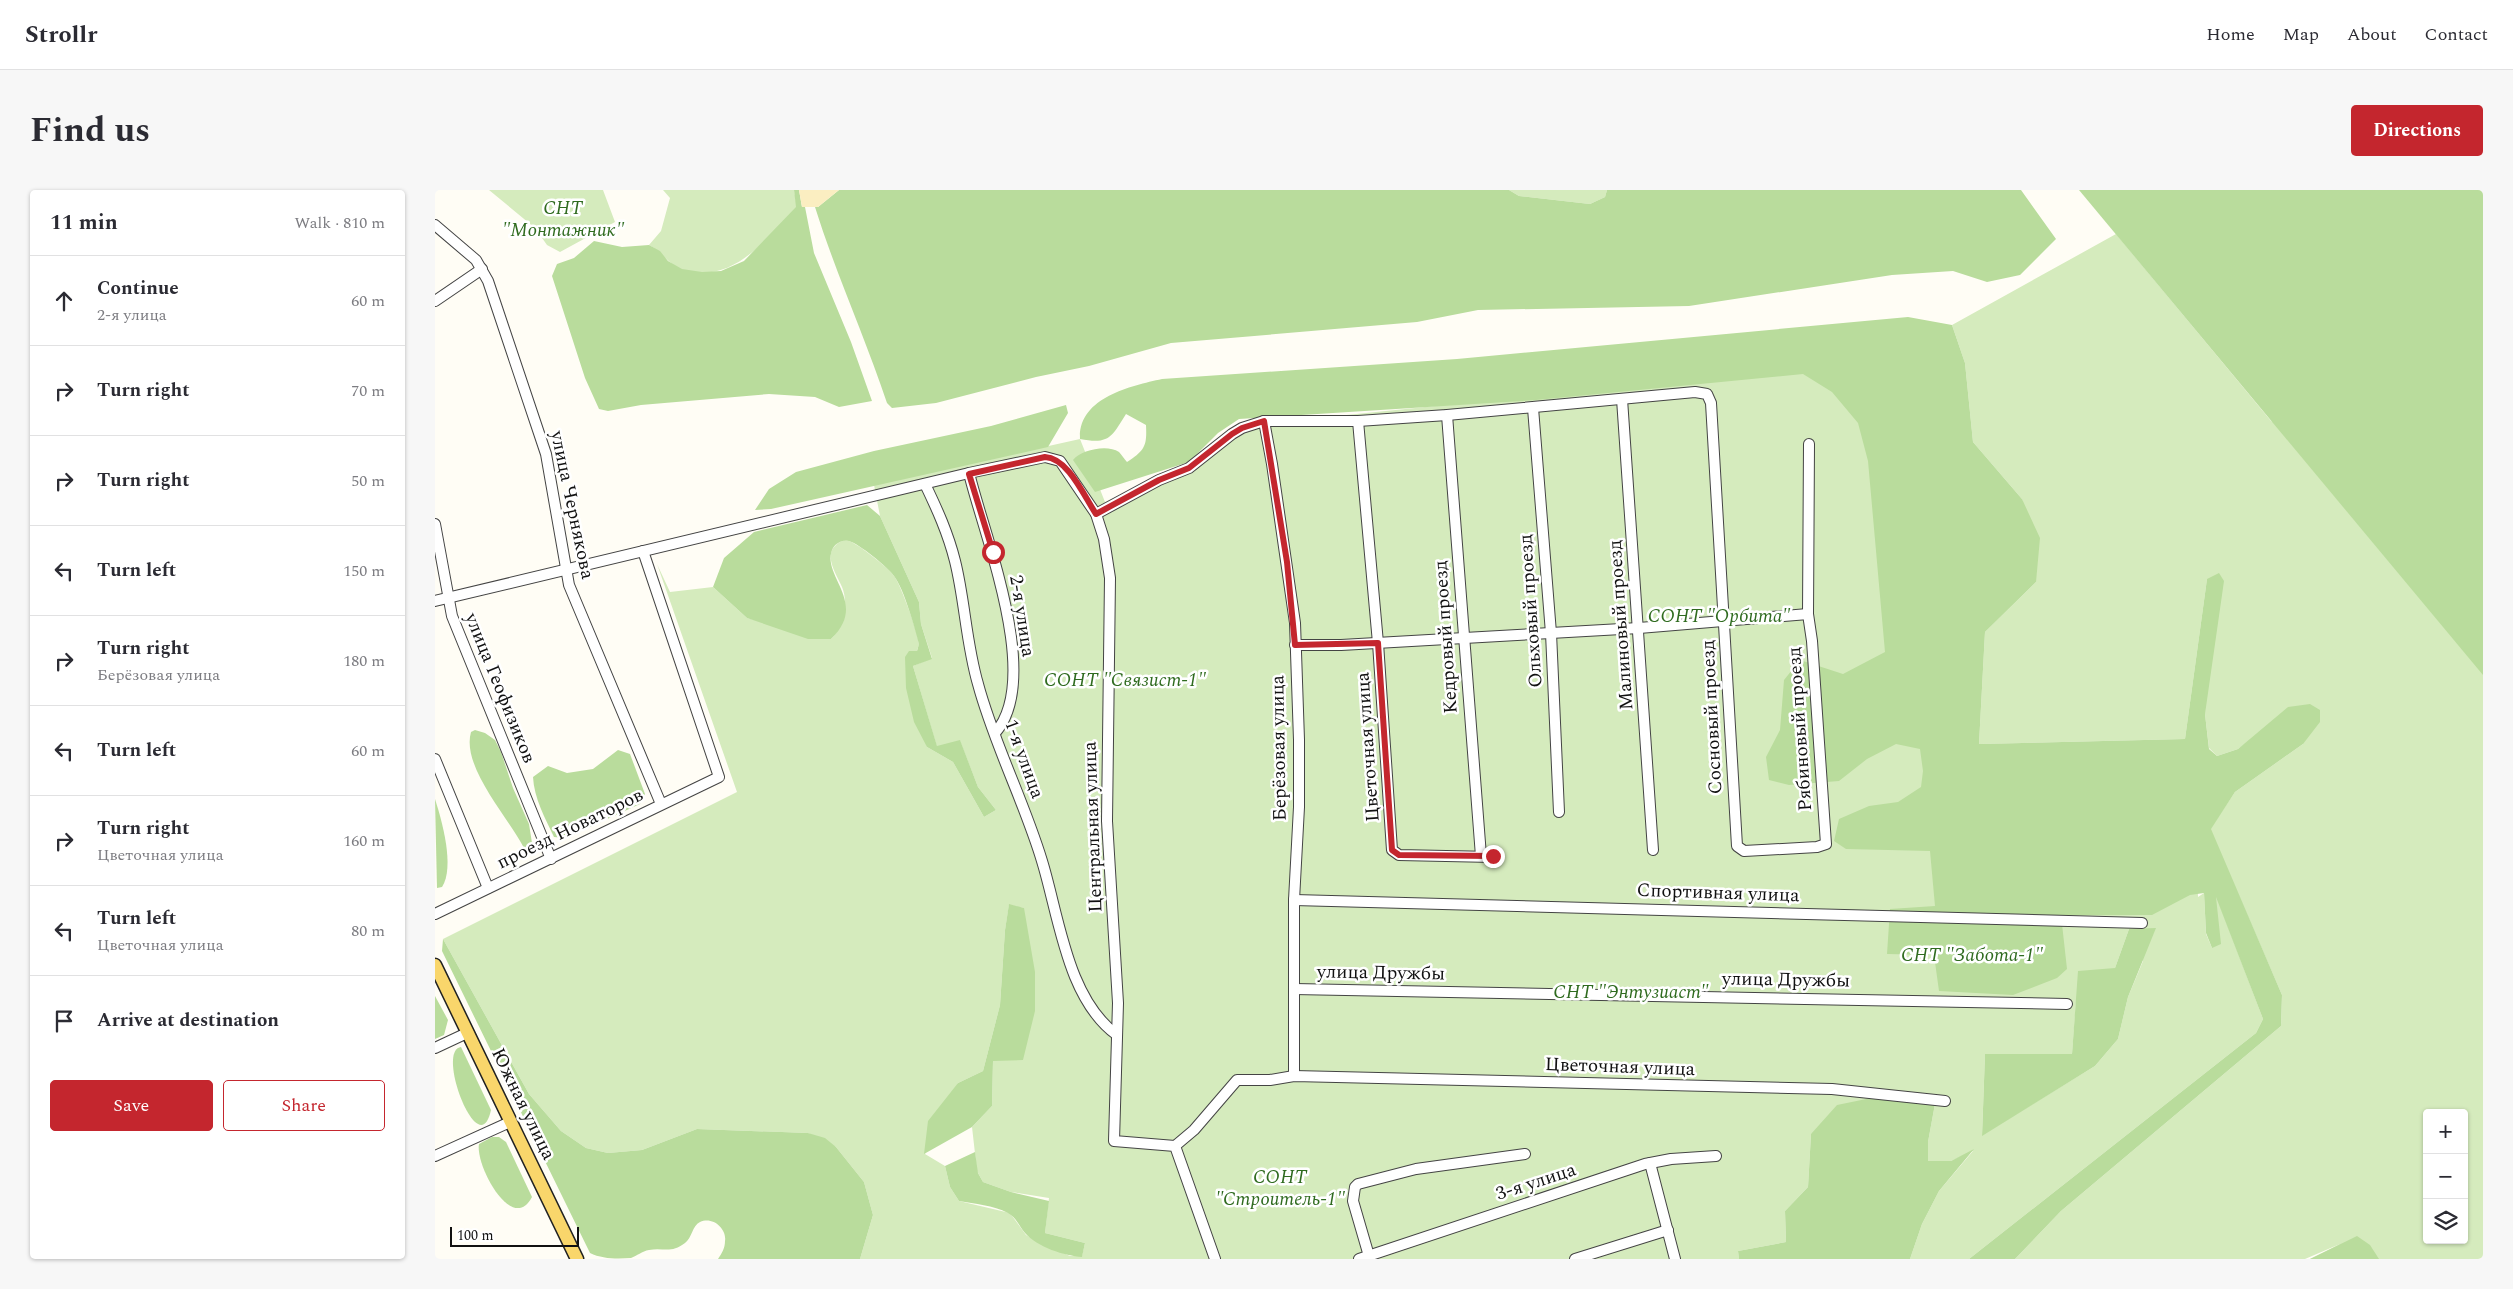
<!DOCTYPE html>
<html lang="en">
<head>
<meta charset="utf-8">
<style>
	body { margin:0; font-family:Spectral,serif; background:#f7f7f7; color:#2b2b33 }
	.controls { position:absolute; right:15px; bottom:15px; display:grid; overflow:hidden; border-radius:5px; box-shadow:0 1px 4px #0004 }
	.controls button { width:45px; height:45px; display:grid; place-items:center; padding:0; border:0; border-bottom:1px solid #e1e1e2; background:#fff; color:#2b2b33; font:25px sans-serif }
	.scale { position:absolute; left:15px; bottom:12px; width:129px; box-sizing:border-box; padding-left:5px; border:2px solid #111; border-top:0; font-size:14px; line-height:18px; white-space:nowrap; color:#111; -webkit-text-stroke:4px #fff; paint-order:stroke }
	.stop { position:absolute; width:15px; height:15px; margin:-11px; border:4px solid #c4262e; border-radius:50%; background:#fff }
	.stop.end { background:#c4262e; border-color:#fff; box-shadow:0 1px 5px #0008 }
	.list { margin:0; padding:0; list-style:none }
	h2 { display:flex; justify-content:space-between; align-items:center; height:65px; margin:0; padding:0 20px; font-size:21px }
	h2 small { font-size:16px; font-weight:400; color:#7c7c81 }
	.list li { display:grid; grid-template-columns:32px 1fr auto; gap:15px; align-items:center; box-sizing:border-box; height:90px; padding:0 20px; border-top:1px solid #e1e1e2 }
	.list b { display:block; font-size:19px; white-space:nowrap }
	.list p { margin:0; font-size:16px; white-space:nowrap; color:#7c7c81 }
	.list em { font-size:16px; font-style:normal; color:#7c7c81 }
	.actions { display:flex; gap:10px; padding:15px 20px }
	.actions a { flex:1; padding:11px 0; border:1px solid #c4262e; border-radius:5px; text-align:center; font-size:18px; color:#c4262e }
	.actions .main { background:#c4262e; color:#fff }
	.icon { flex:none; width:28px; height:28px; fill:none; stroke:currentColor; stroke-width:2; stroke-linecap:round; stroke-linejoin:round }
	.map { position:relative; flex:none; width:2048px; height:1069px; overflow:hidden; border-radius:5px }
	header { display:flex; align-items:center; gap:30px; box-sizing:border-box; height:70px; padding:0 25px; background:#fff; border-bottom:1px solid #e1e1e2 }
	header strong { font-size:24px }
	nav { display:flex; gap:28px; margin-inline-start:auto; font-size:18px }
	.intro { display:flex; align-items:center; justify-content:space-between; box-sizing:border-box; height:120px; padding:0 30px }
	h1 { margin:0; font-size:35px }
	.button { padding:12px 22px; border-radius:5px; background:#c4262e; color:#fff; font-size:18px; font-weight:700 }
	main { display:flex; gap:30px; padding:0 30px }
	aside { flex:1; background:#fff; border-radius:5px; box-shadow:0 1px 4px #0004 }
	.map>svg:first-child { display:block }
</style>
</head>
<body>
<header>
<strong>Strollr</strong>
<nav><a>Home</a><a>Map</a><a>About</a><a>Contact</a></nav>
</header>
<div class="intro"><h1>Find us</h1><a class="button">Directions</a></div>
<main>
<aside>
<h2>11 min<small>Walk · 810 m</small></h2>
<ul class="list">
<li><svg class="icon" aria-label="ahead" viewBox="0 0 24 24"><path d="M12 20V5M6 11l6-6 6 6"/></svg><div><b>Continue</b><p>2-я улица</p></div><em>60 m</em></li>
<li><svg class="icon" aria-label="right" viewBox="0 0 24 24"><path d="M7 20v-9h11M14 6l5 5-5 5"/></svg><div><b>Turn right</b></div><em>70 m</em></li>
<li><svg class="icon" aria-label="right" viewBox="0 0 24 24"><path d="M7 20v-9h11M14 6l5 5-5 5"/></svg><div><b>Turn right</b></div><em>50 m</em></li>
<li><svg class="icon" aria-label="left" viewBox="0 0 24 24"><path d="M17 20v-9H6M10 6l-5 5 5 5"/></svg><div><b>Turn left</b></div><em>150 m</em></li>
<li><svg class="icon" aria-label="right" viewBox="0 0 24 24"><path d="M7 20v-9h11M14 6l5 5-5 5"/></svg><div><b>Turn right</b><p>Берёзовая улица</p></div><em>180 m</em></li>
<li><svg class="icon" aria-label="left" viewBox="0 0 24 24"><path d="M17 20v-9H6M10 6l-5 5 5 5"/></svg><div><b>Turn left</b></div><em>60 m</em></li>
<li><svg class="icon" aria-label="right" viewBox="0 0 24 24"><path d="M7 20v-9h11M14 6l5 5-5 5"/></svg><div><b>Turn right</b><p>Цветочная улица</p></div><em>160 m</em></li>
<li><svg class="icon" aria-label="left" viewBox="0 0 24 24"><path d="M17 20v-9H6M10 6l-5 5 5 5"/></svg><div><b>Turn left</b><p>Цветочная улица</p></div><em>80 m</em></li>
<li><svg class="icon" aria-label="arrive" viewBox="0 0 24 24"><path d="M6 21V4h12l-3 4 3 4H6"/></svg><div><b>Arrive at destination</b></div></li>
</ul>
<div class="actions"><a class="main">Save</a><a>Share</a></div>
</aside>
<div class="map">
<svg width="2048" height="1069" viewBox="0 0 2048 1069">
	<rect width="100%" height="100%" fill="#fffdf5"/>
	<g fill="#d5ebbd" fill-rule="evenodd">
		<polygon points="54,0 168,0 180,32 125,62 112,55 100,38"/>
		<path d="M228,0H359L362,17C331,49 298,95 248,80C234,75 226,61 214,55L226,41L235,8Z"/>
		<polygon points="1074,0 1172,0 1170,7 1155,14 1084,6"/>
		<path d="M1681,44L1836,231L2048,344V1069H1875L1905,1054L1870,1069H1580L1626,1021L1846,836L1847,805L1775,639L1800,602L1868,554L1822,545L1803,559L1782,566L1774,558L1770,524L1772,389L1750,549L1544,554L1550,442L1601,392L1587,309L1538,252L1530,173L1517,135ZM1992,923H2029V1050H1992Z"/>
		<path d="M1510,164L1534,575L1762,669L1763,707L1769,703L1771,744L1777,758L1781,705L1828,829L1821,843L1534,1069H1475L1487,1034L1504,1001L1538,961L1516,971H1493V952L1500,914L1376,944L1373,997L1350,1021L1351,1052L1303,1061L1304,1069H425L438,1025L429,992L401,957L373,943L262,939L207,960L173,963L151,958L126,941L94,904L8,749L302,602L222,374L235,402L278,397L312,428L396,449C408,438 414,413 407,397C402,385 388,366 401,355C404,352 410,349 414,351C423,354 454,378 459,386C465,393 484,445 484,454C484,455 482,460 482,461H474L492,557L518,572L549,627L561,620L543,597L525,551L502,557L478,476L497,468L486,434L484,412L445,326L439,295L645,249L670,312L754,272L764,262L832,233ZM574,715L589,718L558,871L557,916L537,937L542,981L548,992L576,1002L614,1008L610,1043L650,1053L647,1066H635L603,1052L591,1045L575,1023L524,1011L515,997L510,976L490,964L523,893L548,881L565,815L570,740ZM1694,739L1708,771L1693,807L1683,849L1660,876L1547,945L1550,864H1637L1641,812L1680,778Z"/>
	</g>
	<g fill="#b9dc9c">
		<polygon points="359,0 364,0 367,17 370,17 379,63 416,152 437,211 404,217 380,207 334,204 206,215 173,221 164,219 150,188 117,86 122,74 139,68 159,51 187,57 214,55 225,61 233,71 247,79 267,82 286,81 309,71 361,17"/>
		<path d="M404,0H1074L1084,6L1155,14L1170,7L1172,0H1586L1621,49L1585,85L1552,92L1518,81L1457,85L1254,116L1043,120L982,132L736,153L654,176L601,187L501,213L457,218L452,213C430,147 401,84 380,17H383Z"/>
		<polygon points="1644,0 2048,0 2048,485"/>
		<path d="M1473,127L1517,135L1530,173L1538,252L1587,309L1605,348L1601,392L1550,442L1544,554L1750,549L1772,389L1784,383L1789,391L1770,524L1774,559L1782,566L1803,559L1853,517L1875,514L1885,520V532L1868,554L1800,602L1776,639L1847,805L1846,836L1626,1021L1580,1069H1534L1821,843L1828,829L1781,707L1786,754L1777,758L1771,743L1769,703L1755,705L1717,725H1626L1632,779L1622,788L1578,805L1504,801L1499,765L1452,764L1455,719L1500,716L1495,661L1411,659L1399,651L1404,629L1434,616L1463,612L1486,597L1488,581L1485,559L1461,554L1432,569L1404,591L1354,595L1334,590L1331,567L1345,540L1349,490L1365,470L1408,484L1450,462L1433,271L1423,233L1397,202L1368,184L1101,210L804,229L783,243L754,272L660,302L638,270C646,260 672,254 684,262C687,265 689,269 692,272C710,260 712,256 711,235L691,224C677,246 675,255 645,249C643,208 695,196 727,189L1022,169Z"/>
		<polygon points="631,215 633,223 613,257 336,319 320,320 334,299 361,282 439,261 556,236"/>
		<path d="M432,315L445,326L484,412L486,434L497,469L478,476L502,556L525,550L543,597L561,620L549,627L518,572L492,557L479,532L471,498L470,467L474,461H482L484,454C480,438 469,399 459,386C454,378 423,353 414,351C409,349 401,353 398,358C384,385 435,412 396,449H373L312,428L278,397L289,368L319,342Z"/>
		<path d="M40,540L50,543L60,550L66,562L78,598L94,634L97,653L94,658H89C74,628 26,577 36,542Z"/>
		<path d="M183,560L195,564L210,604L205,614L131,648L119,647C110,628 99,608 98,587L113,576L132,583L158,579Z"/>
		<path d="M0,609C7,631 20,677 7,697L2,698Z"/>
		<polygon points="574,714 589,718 600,782 600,821 588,870 558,871 557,916 537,937 489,964 493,931 523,893 548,881 565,815 570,740"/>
		<polygon points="1721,738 1693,807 1683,849 1660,876 1547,946 1550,864 1637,864 1643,781 1680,778 1694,739"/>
		<path d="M8,749L94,904L126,941L151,958L173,963L207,960L262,939L373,943L390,948L401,957L429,992L438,1025L425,1069H283C287,1063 290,1058 290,1051C292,1039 278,1026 265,1032C257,1036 257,1048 250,1053C236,1064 228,1057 214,1060C207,1061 202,1066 196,1068C182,1069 167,1069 155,1063L7,761Z"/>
		<polygon points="0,806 13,830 9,845 0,849"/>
		<path d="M26,857L56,920C44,975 0,860 26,857Z"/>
		<polygon points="1441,907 1500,914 1493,952 1493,971 1516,971 1539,959 1504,1001 1487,1034 1475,1069 1304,1069 1303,1061 1351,1052 1350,1021 1373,997 1376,944 1402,915"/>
		<path d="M57,947H64L71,952L97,1007C77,1045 40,975 44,954Z"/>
		<path d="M540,962L543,983L548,992L576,1002L614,1011L610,1043L650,1053L647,1067C630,1066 602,1057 590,1043C585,1037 580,1026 573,1023C558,1015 540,1014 524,1011L515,997L510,976Z"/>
		<polygon points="1922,1046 1935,1055 1944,1069 1875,1069"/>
	</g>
	<polygon fill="#fbeec1" points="364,0 404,0 383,17 367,17"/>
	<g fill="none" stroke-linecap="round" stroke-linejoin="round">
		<g stroke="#444" stroke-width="12">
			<g id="minor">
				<polyline points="0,35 41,70 53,91 111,264 134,395 226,614"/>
				<polyline points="0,111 47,79"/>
				<polyline points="1187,209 1218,660"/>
				<polyline points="1098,218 1116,443 1124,622"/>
				<polyline points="1012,225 1046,666"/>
				<polyline points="829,231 837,274 860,433 864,550 864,617 859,710 859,886"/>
				<polyline points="923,231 943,453 957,660 964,665 1058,667"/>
				<path d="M534,283C549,346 608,489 560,543"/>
				<path d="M490,294C502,319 513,343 520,371C530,411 531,453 543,494C559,554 589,611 607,671C624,726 632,809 682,845"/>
				<polyline points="661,324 724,290 754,278 797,244 807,238 829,231 923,231 1012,225 1260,202 1272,204 1276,213 1302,656 1309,661 1382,657 1391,654 1377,451 1373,424 1374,254"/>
				<polyline points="0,334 17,426 116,669"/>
				<polyline points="0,411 534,283 610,267 625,271 661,324 669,349 675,388 672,631 683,813 679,951 740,956 780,1069"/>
				<polyline points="860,455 906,455 1204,438 1373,424"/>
				<polyline points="0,569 53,698"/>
				<polyline points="859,710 1707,733"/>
				<polyline points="0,724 284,587 208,361"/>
				<polyline points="859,799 1632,814"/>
				<polyline points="0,858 32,843"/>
				<polyline points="740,956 759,940 802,890 835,890 859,886 1397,899 1510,911"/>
				<polyline points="0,966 75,932"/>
				<polyline points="1215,973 1240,1069"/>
				<polyline points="934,1066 918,1011 920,997 923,994 981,979 1090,964"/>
				<polyline points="924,1069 1210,974 1236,969 1281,966"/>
				<polyline points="1140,1069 1233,1040"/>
			</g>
		</g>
		<g stroke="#222" stroke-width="15">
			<polyline id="major" points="0,775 142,1069"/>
		</g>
		<use href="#minor" stroke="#fff" stroke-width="10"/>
		<use href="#major" stroke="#f9d66b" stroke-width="12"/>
	</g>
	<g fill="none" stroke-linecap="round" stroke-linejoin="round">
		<path stroke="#c4262e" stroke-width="6" d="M558,362L534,284L610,267C633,268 649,306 661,324L724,290L754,278L797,244L807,238L829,231L852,372L860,455L943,453L957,660L964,665L1058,666"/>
	</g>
	<g text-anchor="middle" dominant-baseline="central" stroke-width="5" stroke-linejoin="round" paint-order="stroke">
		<g font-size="19" font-style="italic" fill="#2f6b1f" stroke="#fff">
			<text x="128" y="18">СНТ<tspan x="128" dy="22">"Монтажник"</tspan></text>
			<text x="1284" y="426">СОНТ "Орбита"</text>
			<text x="690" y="490">СОНТ "Связист-1"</text>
			<text x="1537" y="765">СНТ "Забота-1"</text>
			<text x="1196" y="802">СНТ "Энтузиаст"</text>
			<text x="845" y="987">СОНТ<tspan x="845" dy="22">"Строитель-1"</tspan></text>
		</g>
		<g font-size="19" fill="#111" stroke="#fff">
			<text transform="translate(137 315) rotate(78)">улица Чернякова</text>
			<text transform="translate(1096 421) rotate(-94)">Ольховый проезд</text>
			<text transform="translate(587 426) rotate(81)">2-я улица</text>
			<text transform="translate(1186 435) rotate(-94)">Малиновый проезд</text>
			<text transform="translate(1011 447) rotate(-94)">Кедровый проезд</text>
			<text transform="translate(65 498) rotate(68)">улица Геофизиков</text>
			<text transform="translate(1277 527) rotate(-93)">Сосновый проезд</text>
			<text transform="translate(1365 539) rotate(-94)">Рябиновый проезд</text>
			<text transform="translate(933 557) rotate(-94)">Цветочная улица</text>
			<text transform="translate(844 558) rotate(-91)">Берёзовая улица</text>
			<text transform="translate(589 569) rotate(70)">1-я улица</text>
			<text transform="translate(658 637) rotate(-92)">Центральная улица</text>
			<text transform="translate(135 639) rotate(-26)">проезд Новаторов</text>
			<text transform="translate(1283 703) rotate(2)">Спортивная улица</text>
			<text transform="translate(946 783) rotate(1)">улица Дружбы</text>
			<text transform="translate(1351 790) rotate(1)">улица Дружбы</text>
			<text transform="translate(1185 877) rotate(2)">Цветочная улица</text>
			<text transform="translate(88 914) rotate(64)">Южная улица</text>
			<text transform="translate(1101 992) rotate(-18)">3-я улица</text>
		</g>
	</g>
</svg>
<div class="controls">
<button>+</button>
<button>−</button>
<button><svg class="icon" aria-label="layers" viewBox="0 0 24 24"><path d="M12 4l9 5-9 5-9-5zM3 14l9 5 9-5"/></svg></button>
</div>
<div class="scale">100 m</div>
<div class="stop" style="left:558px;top:362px"></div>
<div class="stop end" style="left:1058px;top:666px"></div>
</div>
</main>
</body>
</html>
